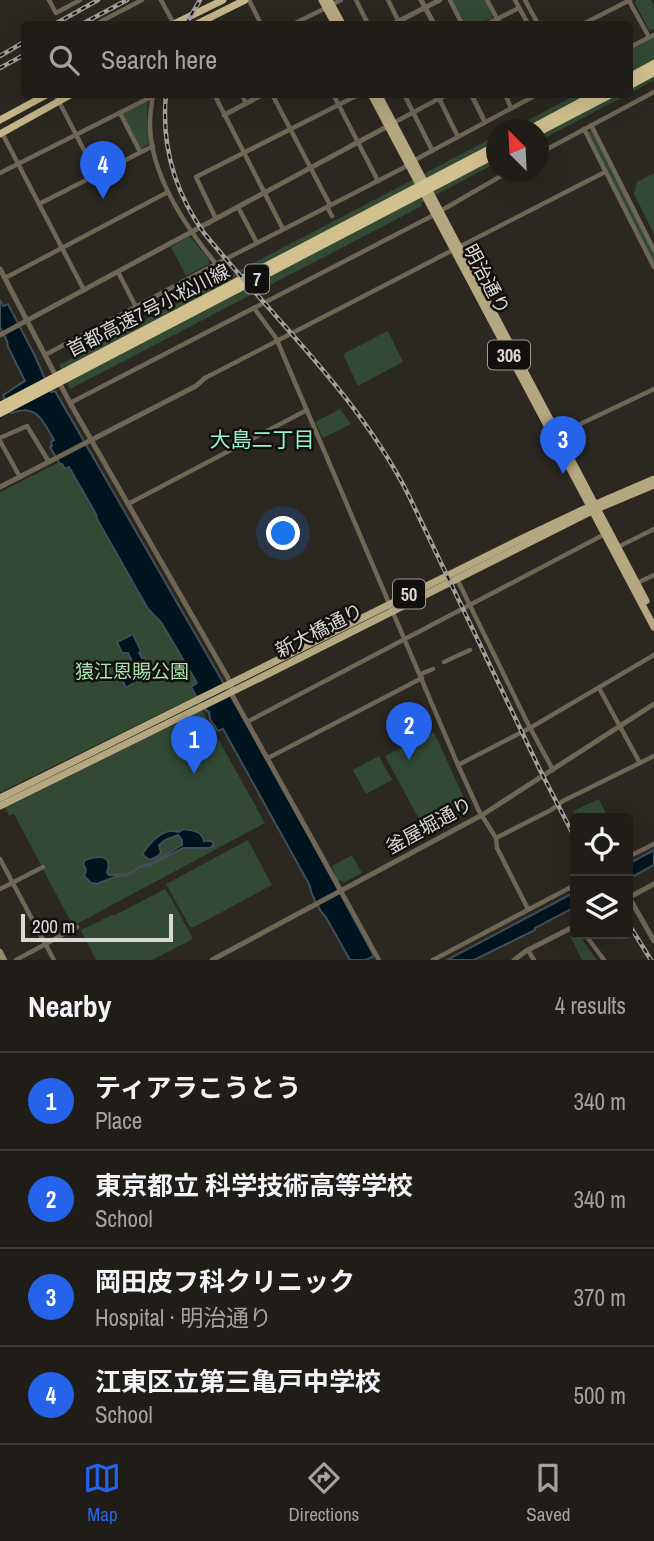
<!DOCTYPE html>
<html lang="en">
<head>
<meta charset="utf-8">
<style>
	body { margin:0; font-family:"Archivo Narrow","Noto Sans JP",sans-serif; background:#282622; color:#f1f3f6 }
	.controls { position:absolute; right:21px; bottom:21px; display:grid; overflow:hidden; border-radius:7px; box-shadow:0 7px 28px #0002 }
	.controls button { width:63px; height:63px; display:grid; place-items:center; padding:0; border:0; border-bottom:2px solid #3d3b38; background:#201d19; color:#f1f3f6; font:35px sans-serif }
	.compass { position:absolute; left:486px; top:119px; width:63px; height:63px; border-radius:50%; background:#201d19; box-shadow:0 7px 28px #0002; rotate:336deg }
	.scale { position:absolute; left:21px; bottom:18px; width:152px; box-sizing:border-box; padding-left:7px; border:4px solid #dad7d4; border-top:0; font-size:19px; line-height:24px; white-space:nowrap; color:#dad7d4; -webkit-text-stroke:5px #12100e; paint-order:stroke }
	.you { position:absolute; left:284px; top:534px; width:24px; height:24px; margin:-18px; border:5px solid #fff; border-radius:50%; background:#1a73e8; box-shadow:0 0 0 10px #1a73e833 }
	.badge { display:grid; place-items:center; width:46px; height:46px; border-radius:50%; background:#2563eb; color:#fff; font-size:23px; font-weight:700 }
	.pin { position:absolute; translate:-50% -58px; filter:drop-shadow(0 2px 4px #0008) }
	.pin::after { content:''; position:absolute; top:37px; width:24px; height:21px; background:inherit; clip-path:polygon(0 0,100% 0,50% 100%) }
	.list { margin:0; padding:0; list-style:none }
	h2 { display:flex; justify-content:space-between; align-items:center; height:91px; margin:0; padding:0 28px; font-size:30px }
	h2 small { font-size:23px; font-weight:400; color:#a2a2a2 }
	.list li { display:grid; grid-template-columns:46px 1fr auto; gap:21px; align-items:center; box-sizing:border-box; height:98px; padding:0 28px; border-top:2px solid #3d3b38 }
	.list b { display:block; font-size:26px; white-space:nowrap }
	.list p { margin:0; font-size:23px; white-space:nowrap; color:#a2a2a2 }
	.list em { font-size:23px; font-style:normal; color:#a2a2a2 }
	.icon { flex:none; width:38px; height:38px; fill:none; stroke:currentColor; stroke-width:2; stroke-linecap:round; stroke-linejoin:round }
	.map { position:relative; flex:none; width:654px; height:960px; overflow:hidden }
	.search { position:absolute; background:#201d19; box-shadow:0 7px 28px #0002; left:21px; right:21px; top:21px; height:77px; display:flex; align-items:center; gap:18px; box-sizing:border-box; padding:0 24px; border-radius:7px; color:#a2a2a2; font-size:26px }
	.sheet { height:483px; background:#201d19 }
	nav { display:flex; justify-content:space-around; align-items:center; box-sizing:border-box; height:98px; border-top:2px solid #3d3b38; background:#201d19; font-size:19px; color:#a2a2a2 }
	nav a { display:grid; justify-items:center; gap:4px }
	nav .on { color:#2563eb }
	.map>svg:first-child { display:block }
</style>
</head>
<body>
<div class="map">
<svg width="654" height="960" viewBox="0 0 654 960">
	<rect width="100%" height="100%" fill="#2b2721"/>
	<g fill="#324934">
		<polygon points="452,0 485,0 492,15 492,18 479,24 464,24"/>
		<polygon points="636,0 651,0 654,5 654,29 649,30 635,3"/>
		<polygon points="654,37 654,80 630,93 630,49"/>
		<polygon points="576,95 627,95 539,141 538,130 509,130"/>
		<polygon points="145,101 148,103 147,119 149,143 142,149 140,148 123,114 124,112"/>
		<polygon points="591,130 654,252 654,265 587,132"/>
		<polygon points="496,136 496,163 421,203 422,206 70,389 59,365"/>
		<polygon points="654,173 654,234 634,194 637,182"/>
		<polygon points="188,237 191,238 209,260 209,264 186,276 171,247"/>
		<polygon points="388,331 403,362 358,386 343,354"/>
		<polygon points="340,409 351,424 323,438 315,422"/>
		<polygon points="59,462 60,464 69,466 96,514 97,519 148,609 161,622 197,683 191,687 196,696 1,792 0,790 0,492"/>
		<polygon points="202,710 265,823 73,926 14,814 9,816 5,808 145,738 183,721 182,719"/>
		<polygon points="434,732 469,809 426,832 385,756"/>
		<polygon points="379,756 392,780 366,794 353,770"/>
		<polygon points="599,799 608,818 577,818 573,811"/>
		<polygon points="248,840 272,885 194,927 190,927 166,884"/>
		<polygon points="352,855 362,873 345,882 337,880 332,866"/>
		<polygon points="165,889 171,898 193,939 152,960 96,960 81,930 112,915 115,915"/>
		<polygon points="575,934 578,934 597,960 582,960 570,936"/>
	</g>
	<g fill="#001420" stroke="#414e56" stroke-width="2">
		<path d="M0,300L3,306L8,304L35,356L51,392L55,391L265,755L374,956L366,960H350L327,919C318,909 312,897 309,884L223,729L218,731L210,719L209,712C200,708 196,695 191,687L197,683L161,622L148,609L97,519L96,514L69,467L65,469L62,464H60L50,447L52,446L51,442L54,440C43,421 37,403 11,413L3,395C11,391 17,385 25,381L8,347L7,341L0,327Z"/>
		<polygon points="133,634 141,651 139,653 142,658 145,658 153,675 144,679 141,678 126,688 116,667 122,664 127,666 133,663 128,653 122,653 117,642"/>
		<path d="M184,829C193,831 201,830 204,841H212L214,845L209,848H183L151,865L140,867L128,875L115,877L99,883V884L91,883L84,876L86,870L83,864L85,860C96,856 114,853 107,872L109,875L128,874L141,866L152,863L182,845V840L178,835L165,840L159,845L161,852L158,856L150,860L144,856L143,853C151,841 163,827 179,832Z"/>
		<polygon points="654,850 654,865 628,879 628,864"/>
		<polygon points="575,892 575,907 535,928 535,930 474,960 447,960"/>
	</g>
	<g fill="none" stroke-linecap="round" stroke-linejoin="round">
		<g stroke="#6e6754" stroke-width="4.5">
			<polyline points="49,0 56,13 80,0"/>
			<polyline points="161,0 174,24"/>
			<polyline points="249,0 261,24"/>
			<polyline points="356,0 368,24"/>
			<polyline points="388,0 400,24"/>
			<polyline points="450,0 462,24"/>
			<polyline points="487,0 500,24"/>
			<polyline points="515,0 528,24"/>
			<polyline points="525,0 538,24"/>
			<polyline points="629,1 649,37"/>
			<polyline points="331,5 341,0"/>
			<polyline points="96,24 142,0"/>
			<polyline points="293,24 326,8"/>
			<polyline points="487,24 519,8"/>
			<polyline points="583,24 630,0"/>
			<polyline points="630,47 654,35"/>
			<polyline points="55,94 97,175"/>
			<path d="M153,94C152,103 150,113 150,122C149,173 185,226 216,264"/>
			<polyline points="214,94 283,229"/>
			<polyline points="242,94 246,104"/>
			<polyline points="272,94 330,205"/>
			<polyline points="333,94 378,181"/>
			<polyline points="404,94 432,150"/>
			<polyline points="437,94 458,137"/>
			<polyline points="505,94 511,108"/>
			<polyline points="120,113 140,152"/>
			<polyline points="393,123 448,94"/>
			<polyline points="591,125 654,250"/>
			<polyline points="584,129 654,267"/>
			<polyline points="2,133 84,290"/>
			<polyline points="538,154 654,92"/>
			<polyline points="0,173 155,95"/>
			<polyline points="39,204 153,146"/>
			<polyline points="238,207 257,243"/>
			<polyline points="327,207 332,216"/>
			<polyline points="216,219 196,177 360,94"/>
			<polyline points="459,247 605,172"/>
			<polyline points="118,272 136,307"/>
			<polyline points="5,278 168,192"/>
			<polyline points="254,308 276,338 458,765 479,811 496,838 497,848 528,909"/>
			<polyline points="45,355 216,264 403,168 413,161 538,94"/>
			<polyline points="205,378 453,250"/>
			<polyline points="70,403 430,217 508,172"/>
			<polyline points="557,435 654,389"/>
			<polyline points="0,438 27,426 49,462"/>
			<polyline points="0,441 20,477"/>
			<polyline points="128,504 307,410"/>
			<polyline points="618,547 654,529"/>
			<polyline points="457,579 528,724 553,770"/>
			<polyline points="637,583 654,575"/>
			<polyline points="444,662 470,650"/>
			<polyline points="421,674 433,669"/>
			<polyline points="599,688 640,763"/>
			<polyline points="247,722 605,534"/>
			<polyline points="268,758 422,678"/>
			<polyline points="458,765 530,728 654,655"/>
			<polyline points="496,838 551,810 563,801 654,756"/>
			<polyline points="628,857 654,844"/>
			<polyline points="0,859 54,960"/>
			<polyline points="0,889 43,867"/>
			<polyline points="341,891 379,960"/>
			<polyline points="585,934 604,960"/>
			<polyline points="528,950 534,960"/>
			<polyline points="16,960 77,927"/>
			<polyline points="433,960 575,885"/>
		</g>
		<g stroke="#6e6754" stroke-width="5">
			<polyline points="421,0 434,24"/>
			<polyline points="393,24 440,0"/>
			<polyline points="471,94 485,122"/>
			<polyline points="224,115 264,94"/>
			<polyline points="0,269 70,403 228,678 231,684 232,695 341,891"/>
			<polyline points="0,335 390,125"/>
			<polyline points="0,487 196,386 205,378"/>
			<polyline points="629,897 654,941"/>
			<polyline points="628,898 654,884"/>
			<polyline points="212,960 482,815 654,704"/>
			<polyline points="514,960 526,951 575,926"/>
		</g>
		<polyline stroke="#968b6c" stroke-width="6" points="0,952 4,960"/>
		<g stroke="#b5a77f" stroke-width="7">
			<polyline points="322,0 335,24"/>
			<polyline points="329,0 342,24"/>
			<polyline points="371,94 654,627"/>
			<polyline points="378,94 646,601"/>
			<polyline points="0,798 521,539 582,510 654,479"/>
			<polyline points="0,806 262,677 592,511 654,485"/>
		</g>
		<g stroke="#c4b487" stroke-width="7">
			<polyline points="174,24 223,0"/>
			<polyline points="197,24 245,0"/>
			<polyline points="0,120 48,94"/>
			<polyline points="0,134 72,94"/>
		</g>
		<g stroke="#d2c08f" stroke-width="8">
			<polyline points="630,77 654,64"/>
			<polyline points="630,85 654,72"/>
			<polyline points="529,130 596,94"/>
			<polyline points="538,132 611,94"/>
			<polyline points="0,406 496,146"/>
			<polyline points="0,413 496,154"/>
		</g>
		<g stroke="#a29e9a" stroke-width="4.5">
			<g id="rail">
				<polyline points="55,24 98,0"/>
				<polyline points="82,24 127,0"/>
				<polyline points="186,24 200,0"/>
				<polyline points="0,56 24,42"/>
				<polyline points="0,68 24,55"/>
				<path d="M166,94C161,145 175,192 204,233C274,319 359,396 409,496L540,770L575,838"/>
				<polyline points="628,923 651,960"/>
			</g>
		</g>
		<use href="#rail" stroke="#12100e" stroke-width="2" stroke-dasharray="5" stroke-linecap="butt"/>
	</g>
	<g text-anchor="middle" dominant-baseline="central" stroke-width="5" stroke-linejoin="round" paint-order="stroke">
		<g fill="#12100e" stroke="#9e9b99" stroke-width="2">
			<rect x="245" y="264.5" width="24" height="29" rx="5"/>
			<rect x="488" y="340.5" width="42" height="29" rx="5"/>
			<rect x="393" y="579.5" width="32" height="29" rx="5"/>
		</g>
		<g font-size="18" font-weight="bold" fill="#dad7d4">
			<text x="257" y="279">7</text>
			<text x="509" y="355">306</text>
			<text x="409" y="594">50</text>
		</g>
		<g font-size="19" fill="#dad7d4" stroke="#12100e">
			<text transform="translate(487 279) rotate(62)">明治通り</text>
			<text transform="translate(148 310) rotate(-27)">首都高速7号小松川線</text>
			<text transform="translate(319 630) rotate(-27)">新大橋通り</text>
			<text transform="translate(429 825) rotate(-29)">釜屋堀通り</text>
		</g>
		<g font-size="19" fill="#a9e4ad" stroke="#12100e">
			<text x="132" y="671">猿江恩賜公園</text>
		</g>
		<g font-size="21" fill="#95f1d0" stroke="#12100e">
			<text x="262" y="439">大島二丁目</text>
		</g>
	</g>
</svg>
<div class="controls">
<button><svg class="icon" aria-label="locate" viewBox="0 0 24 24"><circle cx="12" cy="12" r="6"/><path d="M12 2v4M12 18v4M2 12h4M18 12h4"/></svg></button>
<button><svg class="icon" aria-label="layers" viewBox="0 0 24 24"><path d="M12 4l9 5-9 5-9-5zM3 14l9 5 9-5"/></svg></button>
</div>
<svg class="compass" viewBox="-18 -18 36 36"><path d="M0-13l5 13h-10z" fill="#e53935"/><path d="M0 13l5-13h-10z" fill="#a2a2a2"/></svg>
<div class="scale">200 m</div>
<div class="you"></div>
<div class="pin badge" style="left:194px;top:774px">1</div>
<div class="pin badge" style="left:409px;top:760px">2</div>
<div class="pin badge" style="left:563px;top:474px">3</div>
<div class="pin badge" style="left:103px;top:199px">4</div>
<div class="search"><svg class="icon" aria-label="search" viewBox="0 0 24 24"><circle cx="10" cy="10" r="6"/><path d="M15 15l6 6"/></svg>Search here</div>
</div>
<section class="sheet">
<h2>Nearby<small>4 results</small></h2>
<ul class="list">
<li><span class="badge">1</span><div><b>ティアラこうとう</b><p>Place</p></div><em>340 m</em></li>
<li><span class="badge">2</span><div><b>東京都立 科学技術高等学校</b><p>School</p></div><em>340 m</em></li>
<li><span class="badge">3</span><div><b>岡田皮フ科クリニック</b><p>Hospital · 明治通り</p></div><em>370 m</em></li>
<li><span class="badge">4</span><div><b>江東区立第三亀戸中学校</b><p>School</p></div><em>500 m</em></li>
</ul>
</section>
<nav>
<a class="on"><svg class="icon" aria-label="map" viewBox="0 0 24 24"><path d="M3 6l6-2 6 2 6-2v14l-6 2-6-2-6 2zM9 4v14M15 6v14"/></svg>Map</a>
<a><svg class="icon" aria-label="directions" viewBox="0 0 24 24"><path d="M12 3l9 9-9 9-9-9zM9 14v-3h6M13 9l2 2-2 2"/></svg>Directions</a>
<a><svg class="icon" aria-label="saved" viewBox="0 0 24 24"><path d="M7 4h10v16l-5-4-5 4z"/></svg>Saved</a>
</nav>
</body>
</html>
